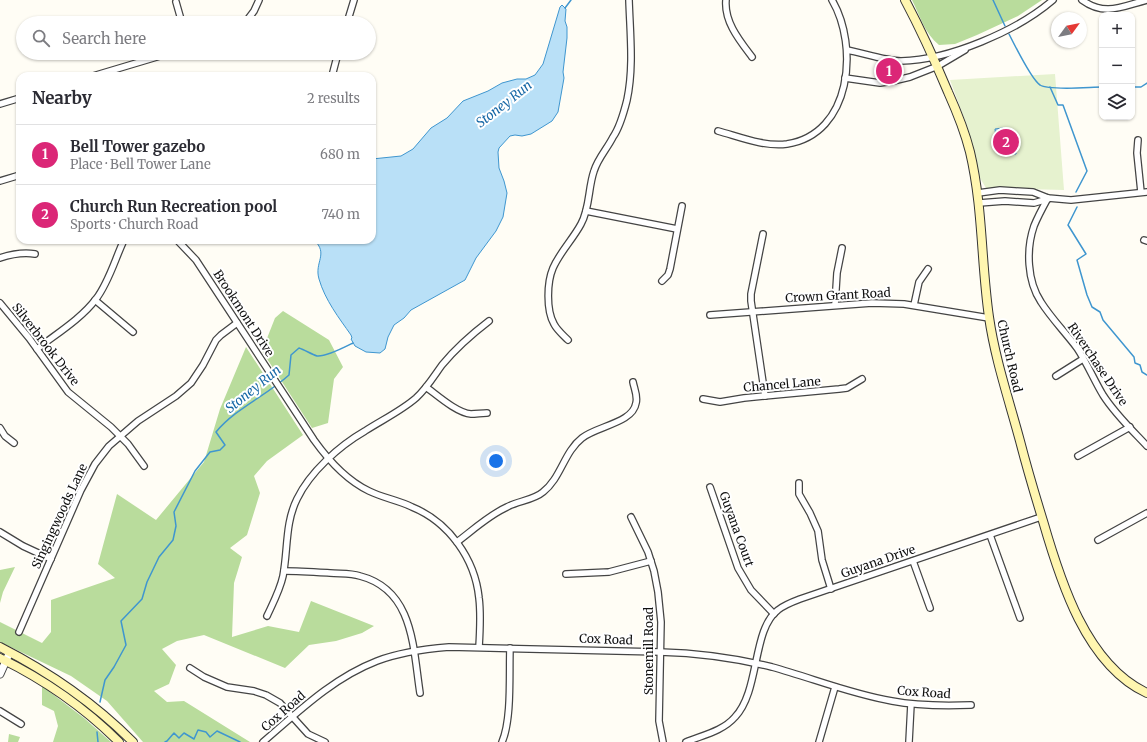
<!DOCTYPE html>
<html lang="en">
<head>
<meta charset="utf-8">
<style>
	body { margin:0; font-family:Merriweather,serif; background:#f7f7f7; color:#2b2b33 }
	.controls { position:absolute; right:12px; top:12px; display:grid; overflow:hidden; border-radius:8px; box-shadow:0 1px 3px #0004 }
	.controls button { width:36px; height:36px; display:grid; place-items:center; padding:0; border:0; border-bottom:1px solid #e1e1e2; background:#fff; color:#2b2b33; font:20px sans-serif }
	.compass { position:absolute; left:1051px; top:12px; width:36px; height:36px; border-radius:50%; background:#fff; box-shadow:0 1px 3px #0004; rotate:57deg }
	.you { position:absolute; left:496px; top:461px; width:14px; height:14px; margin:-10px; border:3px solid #fff; border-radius:50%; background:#1a73e8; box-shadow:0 0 0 6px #1a73e833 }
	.badge { display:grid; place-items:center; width:26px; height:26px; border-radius:50%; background:#db2777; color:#fff; font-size:13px; font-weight:700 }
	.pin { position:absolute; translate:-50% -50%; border:2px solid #fff; box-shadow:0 1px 4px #0006 }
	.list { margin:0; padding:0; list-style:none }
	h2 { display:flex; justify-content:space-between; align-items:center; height:52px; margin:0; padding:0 16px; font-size:17px }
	h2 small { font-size:13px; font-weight:400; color:#7c7c81 }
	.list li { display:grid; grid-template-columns:26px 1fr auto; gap:12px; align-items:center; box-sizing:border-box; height:60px; padding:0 16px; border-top:1px solid #e1e1e2 }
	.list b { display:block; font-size:15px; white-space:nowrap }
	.list p { margin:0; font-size:13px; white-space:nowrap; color:#7c7c81 }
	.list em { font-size:13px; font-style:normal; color:#7c7c81 }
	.icon { flex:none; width:22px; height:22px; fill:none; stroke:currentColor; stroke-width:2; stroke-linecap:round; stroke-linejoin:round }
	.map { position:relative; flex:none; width:1147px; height:742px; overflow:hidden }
	.search { position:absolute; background:#fff; box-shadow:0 1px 3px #0004; left:16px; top:16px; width:360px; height:44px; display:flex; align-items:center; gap:10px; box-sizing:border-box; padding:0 14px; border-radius:22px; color:#7c7c81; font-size:15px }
	.panel { position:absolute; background:#fff; box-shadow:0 1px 3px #0004; left:16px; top:72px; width:360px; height:172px; border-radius:12px }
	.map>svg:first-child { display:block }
</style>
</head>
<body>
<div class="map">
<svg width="1147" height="742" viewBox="0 0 1147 742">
	<rect width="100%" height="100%" fill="#fffdf5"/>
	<g fill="#b9dc9c">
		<path d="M912,0H1042L1018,16L977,35L955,44L939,45C925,34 920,16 912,0Z"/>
		<polygon points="283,311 329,340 343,367 334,379 328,423 312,428 262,351 275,318"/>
		<polygon points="246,347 303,435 267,461 254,476 260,493 247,535 230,548 242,557 234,583 232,637 268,626 299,632 311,601 374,626 362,633 336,641 309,645 285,668 204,635 177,641 162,649 176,665 169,684 154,691 167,702 184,701 250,742 143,742 107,701 71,676 0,642 0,622 42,643 51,632 51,600 115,578 98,564 117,494 156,520 204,462 220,409"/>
		<polygon points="15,567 3,592 0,603 0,570"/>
		<polygon points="42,686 84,718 111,742 53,742 58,726 54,711 42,705"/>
		<polygon points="9,734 20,737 18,742 8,742"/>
	</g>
	<polygon fill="#e6f2cf" points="1055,74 1064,190 986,188 980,178 967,126 950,80"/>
	<g fill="#b9e0f7" stroke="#3f96cf">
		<path d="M562,5L566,9L565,21L567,27V38L563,72L564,78L558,112L552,121L531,134L522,136L515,135L510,136L499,148L498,152L499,168L504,181L507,193L503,217L496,231L476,258L465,280L411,310L404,318L394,325L388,337L385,349L380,353L366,352L355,346L351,339L352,338L351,335C339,318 325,300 319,279C314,262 329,254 314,240H372V159L401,156L413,149L431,128L447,118L463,101L488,91L502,83L517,79H526L535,75L543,64L560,7Z"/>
		<polygon points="1003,128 1004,136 1015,135 1016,154 1010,154 1010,147 997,149 995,129"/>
	</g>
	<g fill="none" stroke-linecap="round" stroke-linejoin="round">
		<g stroke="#3f96cf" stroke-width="1.5">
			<polyline points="993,0 1005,26"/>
			<polyline points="565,8 571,0"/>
			<path d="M1009,34C1014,44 1032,80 1040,85C1049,91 1090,87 1102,87"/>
			<polyline points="1050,87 1058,105 1063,105 1087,171 1076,192"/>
			<polyline points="1132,87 1141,87 1147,83"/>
			<polyline points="1077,207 1068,225 1086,254 1077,260 1087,295 1092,307 1100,312 1103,320 1134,357 1135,363 1140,365 1142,372 1147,375"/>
			<path d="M100,702L105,680L114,667L126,645L121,621L142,599L147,582L159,557L173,540L176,526L174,512L195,471L210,452L220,450L225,445L216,432C236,408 266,396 289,375L291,355L299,348C305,350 311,354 317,356C326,357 345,347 353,343"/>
			<polyline points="97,732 98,742"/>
			<polyline points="165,742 167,741 174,733 179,738 184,733 194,739 198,730 206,732 210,737 217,731 240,742"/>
		</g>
		<g stroke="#444" stroke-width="8">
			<g id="minor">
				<path d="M726,0C724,22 740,41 752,57"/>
				<path d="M1082,0C1105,17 1123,6 1147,0"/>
				<polyline points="176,2 182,23"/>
				<polyline points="245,23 254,11 259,0"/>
				<polyline points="347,23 354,0"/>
				<path d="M847,50C863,53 886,61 901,61C949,60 1017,31 1053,0"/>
				<polyline points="93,76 170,53"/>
				<polyline points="332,76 338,53"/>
				<polyline points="845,78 880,83 893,81 910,77 938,66 965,50"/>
				<polyline points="0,104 20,98"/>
				<path d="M718,131C740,137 764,147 787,144C852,134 859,46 832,0"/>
				<polyline points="1138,140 1137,153 1141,192"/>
				<polyline points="0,181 20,175"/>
				<polyline points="978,193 1000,190 1015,191 1033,192 1048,198 1071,200 1147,192"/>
				<path d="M1048,198C1043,207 1038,216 1034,226C1026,249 1027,281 1041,302C1051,318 1065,332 1077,348C1087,363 1094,380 1103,395C1115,414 1132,430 1147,446"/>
				<polyline points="979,203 1005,201 1034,203 1048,199"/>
				<polyline points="586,211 677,229"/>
				<polyline points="763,234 751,294 751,301 765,396"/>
				<path d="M177,240L196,260L314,440C329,461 346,480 369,491C383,498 398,500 412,507C449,522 475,559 479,598C481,614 480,631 479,647"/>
				<polyline points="1144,240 1147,241"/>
				<path d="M0,258C12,254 22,252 35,254"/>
				<polyline points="662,281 668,275 670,269 682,206"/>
				<polyline points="95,300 133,332"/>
				<polyline points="0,303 29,338 68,392 111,427 128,444 144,466"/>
				<polyline points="835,305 837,273 842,248"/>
				<polyline points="914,305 919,282 928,269"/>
				<polyline points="710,315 872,303 904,304 989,318"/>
				<path d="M568,340C563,335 557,330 554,324C546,310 547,282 553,268C560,252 573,239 581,224C590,208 588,188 594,171C598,158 607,149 613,137C620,127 624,112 627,100C634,67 630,33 629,0"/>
				<path d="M37,349C56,334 81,319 96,299C109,282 115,259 124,240"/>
				<polyline points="1056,376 1083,359"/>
				<path d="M426,387C437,395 457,413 471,414C476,414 482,413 487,413"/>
				<polyline points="703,399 720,402 744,398 839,389 847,388 862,379"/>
				<polyline points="0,428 5,436 14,443"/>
				<polyline points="1078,456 1130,427"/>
				<polyline points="799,483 799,494 810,513 818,531 822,560 831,589"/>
				<polyline points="710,487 738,568 751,590 774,614"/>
				<polyline points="631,517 648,552 654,571 658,592 661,622 659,721 663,742"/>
				<polyline points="0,532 23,546 51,559"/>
				<polyline points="990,535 1020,618"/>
				<polyline points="1098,540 1147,513"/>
				<path d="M457,542C473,530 489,515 507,507C518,501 534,500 543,492C561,478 564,452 582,438C597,426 633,423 636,403C638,396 634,388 633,382"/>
				<polyline points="913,561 930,608"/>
				<path d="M284,571C299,571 314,572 330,573C340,574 350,573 360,576C414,590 413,648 420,693"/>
				<polyline points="566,574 609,572 651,561"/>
				<path d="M267,616C273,603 280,590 283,576C288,550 285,523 297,499C310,472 339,446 365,431C382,420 401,411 416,398C427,388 434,376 442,365C456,348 472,334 489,321"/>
				<polyline points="19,632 81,490 95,464 109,446 138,421 176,396 191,383 203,365 216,340 221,335 237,323"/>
				<polyline points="190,668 204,677 227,687 254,691 266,695 280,703 308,734 325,742"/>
				<polyline points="0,711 21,724"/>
				<path d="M263,742C299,711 333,678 377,661C400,652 425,649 449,647L660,652C698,653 735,658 772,667C812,678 851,694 892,701C918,706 944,706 971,705"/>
				<path d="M502,742C512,719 509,674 510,648"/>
				<path d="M686,742C703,735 723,731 735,717C760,691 752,629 778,610C784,605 792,602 800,599L1041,517"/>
				<polyline points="819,742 835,687"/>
				<polyline points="909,742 911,704"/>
			</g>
		</g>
		<g stroke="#444" stroke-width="9">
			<polyline id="tertiary" points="0,674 8,656"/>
		</g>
		<g stroke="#333" stroke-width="10">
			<g id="secondary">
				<path d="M905,0C921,30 935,61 948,92C957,112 965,132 970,152C983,207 981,262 989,317C995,359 1009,400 1020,441C1027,468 1035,495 1043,521C1060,580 1086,665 1147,693"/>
				<path d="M0,647C49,672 94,703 133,742"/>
				<path d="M0,658C43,679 85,708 119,742"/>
			</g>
		</g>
		<use href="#minor" stroke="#fff" stroke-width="5.5"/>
		<use href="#tertiary" stroke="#fff" stroke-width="7"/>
		<use href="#secondary" stroke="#fff6b0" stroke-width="8"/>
	</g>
	<g text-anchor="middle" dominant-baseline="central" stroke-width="4" stroke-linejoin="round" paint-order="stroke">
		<g font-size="12" fill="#111" stroke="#fff">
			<text transform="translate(838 295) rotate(-3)">Crown Grant Road</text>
			<text transform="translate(244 313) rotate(57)">Brookmont Drive</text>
			<text transform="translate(46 344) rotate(52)">Silverbrook Drive</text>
			<text transform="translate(1010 356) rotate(77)">Church Road</text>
			<text transform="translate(1098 364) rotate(56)">Riverchase Drive</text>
			<text transform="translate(782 384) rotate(-5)">Chancel Lane</text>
			<text transform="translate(59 516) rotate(-65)">Singingwoods Lane</text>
			<text transform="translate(737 529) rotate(70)">Guyana Court</text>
			<text transform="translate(878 561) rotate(-19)">Guyana Drive</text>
			<text transform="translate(606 639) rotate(2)">Cox Road</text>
			<text transform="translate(648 651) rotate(-90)">Stonemill Road</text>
			<text transform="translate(924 692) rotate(4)">Cox Road</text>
			<text transform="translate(283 711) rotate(-41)">Cox Road</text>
		</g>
		<g font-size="13" font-style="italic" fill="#1768a6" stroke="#fff">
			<text transform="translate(504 104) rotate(-38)">Stoney Run</text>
			<text transform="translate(253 389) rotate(-39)">Stoney Run</text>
		</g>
	</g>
</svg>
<div class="controls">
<button>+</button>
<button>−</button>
<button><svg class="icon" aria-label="layers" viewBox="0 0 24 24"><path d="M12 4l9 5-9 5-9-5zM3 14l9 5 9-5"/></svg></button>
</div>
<svg class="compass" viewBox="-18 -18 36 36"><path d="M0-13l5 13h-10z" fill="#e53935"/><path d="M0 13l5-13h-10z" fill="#7c7c81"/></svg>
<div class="you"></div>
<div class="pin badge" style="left:889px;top:71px">1</div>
<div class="pin badge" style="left:1006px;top:142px">2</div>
<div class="search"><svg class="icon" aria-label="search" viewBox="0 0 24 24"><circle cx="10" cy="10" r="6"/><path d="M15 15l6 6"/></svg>Search here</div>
<section class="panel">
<h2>Nearby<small>2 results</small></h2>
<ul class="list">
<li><span class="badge">1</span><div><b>Bell Tower gazebo</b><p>Place · Bell Tower Lane</p></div><em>680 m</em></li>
<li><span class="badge">2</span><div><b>Church Run Recreation pool</b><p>Sports · Church Road</p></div><em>740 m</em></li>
</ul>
</section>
</div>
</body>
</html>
